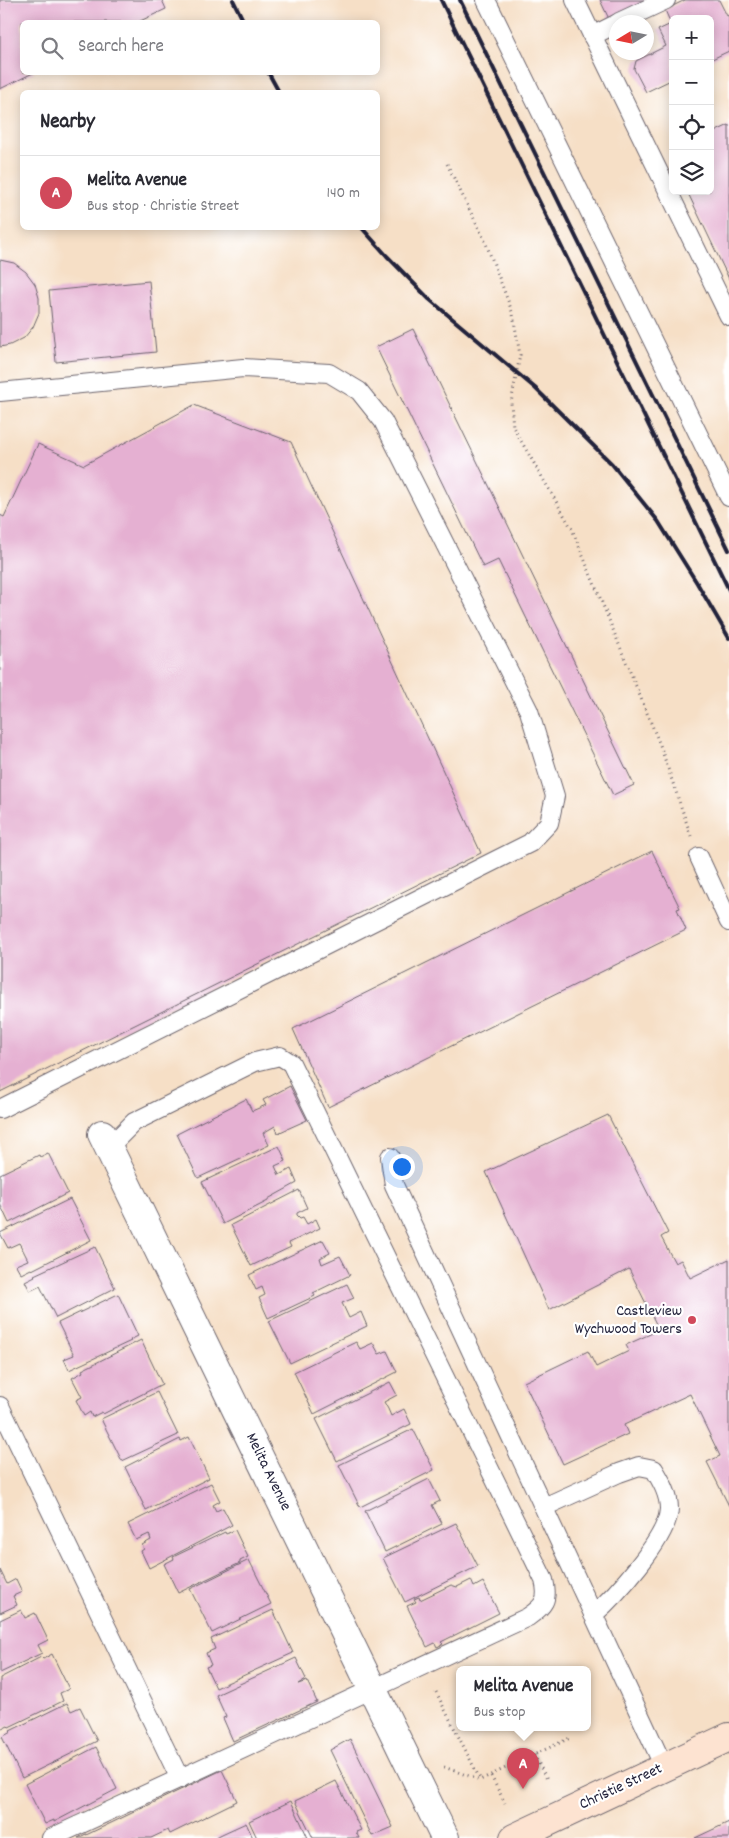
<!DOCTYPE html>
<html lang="en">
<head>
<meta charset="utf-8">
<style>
	body { margin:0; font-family:Dekko,sans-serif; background:#f2f2f3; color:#2b2b33 }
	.controls { position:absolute; right:15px; top:15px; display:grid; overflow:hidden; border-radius:8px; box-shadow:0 2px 12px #0003 }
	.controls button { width:45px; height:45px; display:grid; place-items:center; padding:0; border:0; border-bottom:1px solid #e1e1e2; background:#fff; color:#2b2b33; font:25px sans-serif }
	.compass { position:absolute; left:609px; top:15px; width:45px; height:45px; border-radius:50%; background:#fff; box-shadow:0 2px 12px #0003; rotate:260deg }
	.you { position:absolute; left:401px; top:1166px; width:18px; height:18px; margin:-12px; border:4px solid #fff; border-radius:50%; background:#1a73e8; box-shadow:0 0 0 8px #1a73e833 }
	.badge { display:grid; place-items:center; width:32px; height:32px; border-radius:50%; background:#d1495b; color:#fff; font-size:16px; font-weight:700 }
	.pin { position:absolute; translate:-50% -41px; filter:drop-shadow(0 1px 2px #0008) }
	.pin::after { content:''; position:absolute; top:26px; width:18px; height:15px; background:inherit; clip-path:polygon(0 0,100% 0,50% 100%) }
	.popup { position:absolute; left:456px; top:1666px; width:135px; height:65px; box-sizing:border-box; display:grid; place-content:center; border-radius:8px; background:#fff; filter:drop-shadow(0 1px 4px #0005); font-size:16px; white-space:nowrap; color:#7c7c81 }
	.popup b { font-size:19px; color:#2b2b33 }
	.popup::after { content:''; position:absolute; left:50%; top:100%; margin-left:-10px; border:10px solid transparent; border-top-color:#fff }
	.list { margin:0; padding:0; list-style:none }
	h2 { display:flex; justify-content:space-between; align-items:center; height:65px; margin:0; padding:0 20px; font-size:21px }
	h2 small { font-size:16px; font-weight:400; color:#7c7c81 }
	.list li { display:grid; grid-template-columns:32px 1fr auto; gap:15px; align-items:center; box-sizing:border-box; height:75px; padding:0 20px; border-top:1px solid #e1e1e2 }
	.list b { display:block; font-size:19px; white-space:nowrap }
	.list p { margin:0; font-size:16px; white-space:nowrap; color:#7c7c81 }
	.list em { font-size:16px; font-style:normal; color:#7c7c81 }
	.icon { flex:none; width:28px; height:28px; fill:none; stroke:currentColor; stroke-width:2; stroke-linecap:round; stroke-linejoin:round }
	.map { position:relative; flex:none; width:729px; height:1838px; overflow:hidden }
	.search { position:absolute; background:#fff; box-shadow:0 2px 12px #0003; left:20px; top:20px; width:360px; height:55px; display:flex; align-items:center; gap:12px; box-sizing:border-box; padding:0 18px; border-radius:8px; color:#7c7c81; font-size:19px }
	.panel { position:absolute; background:#fff; box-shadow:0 2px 12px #0003; left:20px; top:90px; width:360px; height:140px; border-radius:8px }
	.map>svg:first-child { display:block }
</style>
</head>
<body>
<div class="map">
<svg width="729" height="1838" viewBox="0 0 729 1838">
	<rect width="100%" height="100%" fill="#fff"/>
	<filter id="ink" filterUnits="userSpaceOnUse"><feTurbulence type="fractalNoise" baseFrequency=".02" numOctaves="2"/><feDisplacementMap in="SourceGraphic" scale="10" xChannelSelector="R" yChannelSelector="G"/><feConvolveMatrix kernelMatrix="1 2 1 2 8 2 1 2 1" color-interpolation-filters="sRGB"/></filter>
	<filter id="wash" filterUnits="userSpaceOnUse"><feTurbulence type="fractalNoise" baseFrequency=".0096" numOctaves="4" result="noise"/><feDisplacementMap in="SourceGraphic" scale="20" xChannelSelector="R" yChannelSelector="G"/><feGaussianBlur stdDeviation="1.12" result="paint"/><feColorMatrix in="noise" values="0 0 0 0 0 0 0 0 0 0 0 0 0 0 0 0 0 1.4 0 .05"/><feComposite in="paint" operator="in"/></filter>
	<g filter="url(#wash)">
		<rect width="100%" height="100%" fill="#f6dfc6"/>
		<g id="blocks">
			<g fill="#e5b0d2">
				<polygon points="0,0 162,0 166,9 138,22 22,22 22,72 35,72 0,89"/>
				<polygon points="600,0 651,0 610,21"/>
				<polygon points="685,0 719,0 727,16 729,15 729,51 710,60 710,19 673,19 673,79 646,92 634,69 636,61 666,46 658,30 671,24 665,10"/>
				<polygon points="729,125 729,279 687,191 710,191 710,134"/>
				<polygon points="0,260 14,263 26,272 35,284 39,298 39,313 33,327 24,338 10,345 0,347"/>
				<polygon points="149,281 156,352 56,362 49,291"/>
				<polygon points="413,329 634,785 613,795 498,560 483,567 376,347"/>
				<polygon points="194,405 291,442 481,853 0,1092 0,515 4,517 38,444 84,465"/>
				<polygon points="652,851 680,908 677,909 686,930 328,1107 293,1029"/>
				<polygon points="290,1086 307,1120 278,1133 275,1126 263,1133 269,1145 198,1178 177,1134 246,1099 252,1111 266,1105 263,1100"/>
				<polygon points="608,1115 668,1233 661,1237 675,1263 681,1260 690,1278 729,1259 729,1506 707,1462 720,1456 690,1394 624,1425 628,1434 563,1464 524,1382 588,1351 596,1367 629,1351 626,1345 659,1330 629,1269 549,1310 486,1172"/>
				<polygon points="279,1146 286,1161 275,1166 279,1175 291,1169 297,1183 268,1199 268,1201 223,1224 202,1182"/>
				<polygon points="48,1153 68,1193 9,1223 0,1204 0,1174 39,1155 40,1157"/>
				<polygon points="299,1190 307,1208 297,1213 297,1215 300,1218 303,1217 307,1224 316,1219 320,1228 289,1243 291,1247 251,1266 231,1225"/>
				<polygon points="70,1199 91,1240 32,1270 31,1269 21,1274 16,1265 28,1260 23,1250 19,1243 8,1248 0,1233"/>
				<polygon points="323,1240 330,1253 320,1258 322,1264 340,1256 350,1275 313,1293 315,1296 268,1318 259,1298 265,1295 262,1287 256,1290 249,1275"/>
				<polygon points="95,1247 115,1288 56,1318 40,1286 30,1291 25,1281 35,1276 34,1275"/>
				<polygon points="347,1284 354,1298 342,1303 349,1318 361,1312 367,1326 290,1363 269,1321"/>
				<polygon points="118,1294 138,1336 130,1340 131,1341 69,1370 64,1359 74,1355 58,1323"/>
				<polygon points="141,1340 162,1384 103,1414 102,1412 92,1417 90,1412 84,1416 76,1400 82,1397 72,1378 83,1372 82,1370"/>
				<polygon points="356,1342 360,1349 373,1343 379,1354 387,1351 397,1372 314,1414 294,1372"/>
				<polygon points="390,1382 397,1395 384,1402 388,1409 391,1416 404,1409 411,1424 337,1461 316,1419"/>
				<polygon points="157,1392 178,1435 122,1461 101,1419"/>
				<polygon points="413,1429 434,1470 360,1507 339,1465"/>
				<polygon points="189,1437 209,1478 146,1510 125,1467 180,1439 181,1441"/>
				<polygon points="429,1479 440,1501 432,1505 442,1524 385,1552 365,1511"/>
				<polygon points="211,1483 220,1501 213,1505 216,1511 223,1508 232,1525 149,1568 141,1551 144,1549 142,1545 151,1540 149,1534 136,1540 128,1524"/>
				<polygon points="456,1523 478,1566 405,1602 383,1558"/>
				<polygon points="235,1530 248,1557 240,1561 240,1563 178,1593 164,1564 174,1559 173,1557 225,1532 226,1534"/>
				<polygon points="249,1560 271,1604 212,1633 190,1589"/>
				<polygon points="0,1570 7,1584 16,1579 22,1592 13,1596 17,1605 0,1613"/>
				<polygon points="471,1580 474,1587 483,1582 499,1613 441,1642 443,1644 437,1647 435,1643 427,1647 407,1606 416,1602 414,1599 419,1597 420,1600 451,1585 457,1587"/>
				<polygon points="21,1610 25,1618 35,1613 48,1640 38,1645 42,1653 0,1673 0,1620"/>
				<polygon points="273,1610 293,1653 216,1688 206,1667 211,1665 206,1653 215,1649 211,1639"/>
				<polygon points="52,1654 69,1689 60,1693 63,1701 9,1727 8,1726 0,1730 0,1678 41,1657 43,1659"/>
				<polygon points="296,1658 306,1679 298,1684 307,1681 317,1702 233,1741 223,1718 226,1717 216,1695"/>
				<polygon points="67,1703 71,1711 80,1707 97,1741 22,1778 2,1737 11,1732 10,1731"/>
				<polygon points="350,1739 393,1827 372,1836 330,1750"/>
				<polygon points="96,1747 117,1789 54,1822 54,1820 45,1824 25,1784"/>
				<polygon points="222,1770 237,1801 170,1834 168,1830 151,1838 78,1838 86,1834 86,1835"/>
				<polygon points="336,1781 361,1830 356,1832 359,1838 313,1838 295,1801"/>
				<polygon points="291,1801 308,1838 257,1838 249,1821"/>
				<polygon points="729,1822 729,1838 695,1838"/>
				<polygon points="246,1823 253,1838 214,1838 224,1833"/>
			</g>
		</g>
	</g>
	<g filter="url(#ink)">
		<use href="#blocks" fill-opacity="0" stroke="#6c646c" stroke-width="1"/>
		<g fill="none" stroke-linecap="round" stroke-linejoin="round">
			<g stroke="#6c646c" stroke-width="20">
				<g id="lane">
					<polyline points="486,0 729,497"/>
					<polyline points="575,0 729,316"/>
					<polyline points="619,22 666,0"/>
					<polyline points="592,36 616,24"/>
					<polyline points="0,392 243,368 329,373 359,391 383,421 529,711 555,796 549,823 530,843 0,1109"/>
					<polyline points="699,857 729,922"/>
					<polyline points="390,1157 394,1185 664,1767"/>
					<polyline points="0,1406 180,1779"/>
					<path d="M544,1507L619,1473L639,1466L654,1469C661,1481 669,1494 669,1509C668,1538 615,1596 593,1615"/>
					<path d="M51,1838L528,1617C544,1606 549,1600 544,1580L291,1063L280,1056L255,1062L134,1122L109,1147"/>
				</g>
			</g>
			<g stroke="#6c646c" stroke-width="30">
				<polyline id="street" points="102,1134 445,1838"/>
			</g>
			<g stroke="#6c646c" stroke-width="30">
				<polyline id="secondary" points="514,1838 729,1737"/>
			</g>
			<g stroke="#6c646c" stroke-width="3" stroke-dasharray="1 4" stroke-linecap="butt">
				<polyline points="447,164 485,241 513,314 520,355 511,403 513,427 572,529 660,745 691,836"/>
				<polyline points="436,1692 480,1779"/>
				<polyline points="534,1755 548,1781"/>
				<polyline points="444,1767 480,1780 572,1737"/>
				<polyline points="491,1776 505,1803"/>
			</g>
			<use href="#lane" stroke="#fff" stroke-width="18"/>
			<use href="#street" stroke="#fff" stroke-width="28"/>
			<use href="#secondary" stroke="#fde3d1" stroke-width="28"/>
			<g stroke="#22223b" stroke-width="4">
				<polyline points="233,0 244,22"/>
				<polyline points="441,0 729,590"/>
				<polyline points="460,0 729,550"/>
				<polyline points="268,72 279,92"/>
				<polyline points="362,228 387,256 429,299 535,388 612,464 658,521 697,583 729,638"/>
			</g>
		</g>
	</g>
	<circle fill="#d1495b" stroke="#fff" stroke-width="2" cx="692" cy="1320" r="5"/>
	<g text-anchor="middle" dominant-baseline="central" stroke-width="4.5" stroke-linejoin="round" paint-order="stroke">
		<g font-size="16" fill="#22223b" stroke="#fff" text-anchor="end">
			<text x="682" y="1311">Castleview<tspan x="682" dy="18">Wychwood Towers</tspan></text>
		</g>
		<g font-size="16" fill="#22223b" stroke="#fff">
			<text transform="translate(268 1472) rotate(64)">Melita Avenue</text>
			<text transform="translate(621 1787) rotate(-25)">Christie Street</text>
		</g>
	</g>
</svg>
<div class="controls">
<button>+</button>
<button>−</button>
<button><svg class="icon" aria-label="locate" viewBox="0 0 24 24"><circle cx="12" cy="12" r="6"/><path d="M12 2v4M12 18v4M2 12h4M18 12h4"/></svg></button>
<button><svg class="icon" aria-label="layers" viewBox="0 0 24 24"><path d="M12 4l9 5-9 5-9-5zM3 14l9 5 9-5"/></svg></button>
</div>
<svg class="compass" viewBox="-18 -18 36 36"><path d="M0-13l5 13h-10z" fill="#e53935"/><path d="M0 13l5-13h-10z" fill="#7c7c81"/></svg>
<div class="you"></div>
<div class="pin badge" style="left:523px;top:1789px">A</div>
<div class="popup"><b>Melita Avenue</b>Bus stop</div>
<div class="search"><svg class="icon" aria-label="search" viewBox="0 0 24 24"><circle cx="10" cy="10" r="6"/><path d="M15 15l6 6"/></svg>Search here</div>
<section class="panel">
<h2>Nearby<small></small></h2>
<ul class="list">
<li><span class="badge">A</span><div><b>Melita Avenue</b><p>Bus stop · Christie Street</p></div><em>140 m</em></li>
</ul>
</section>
</div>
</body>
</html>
